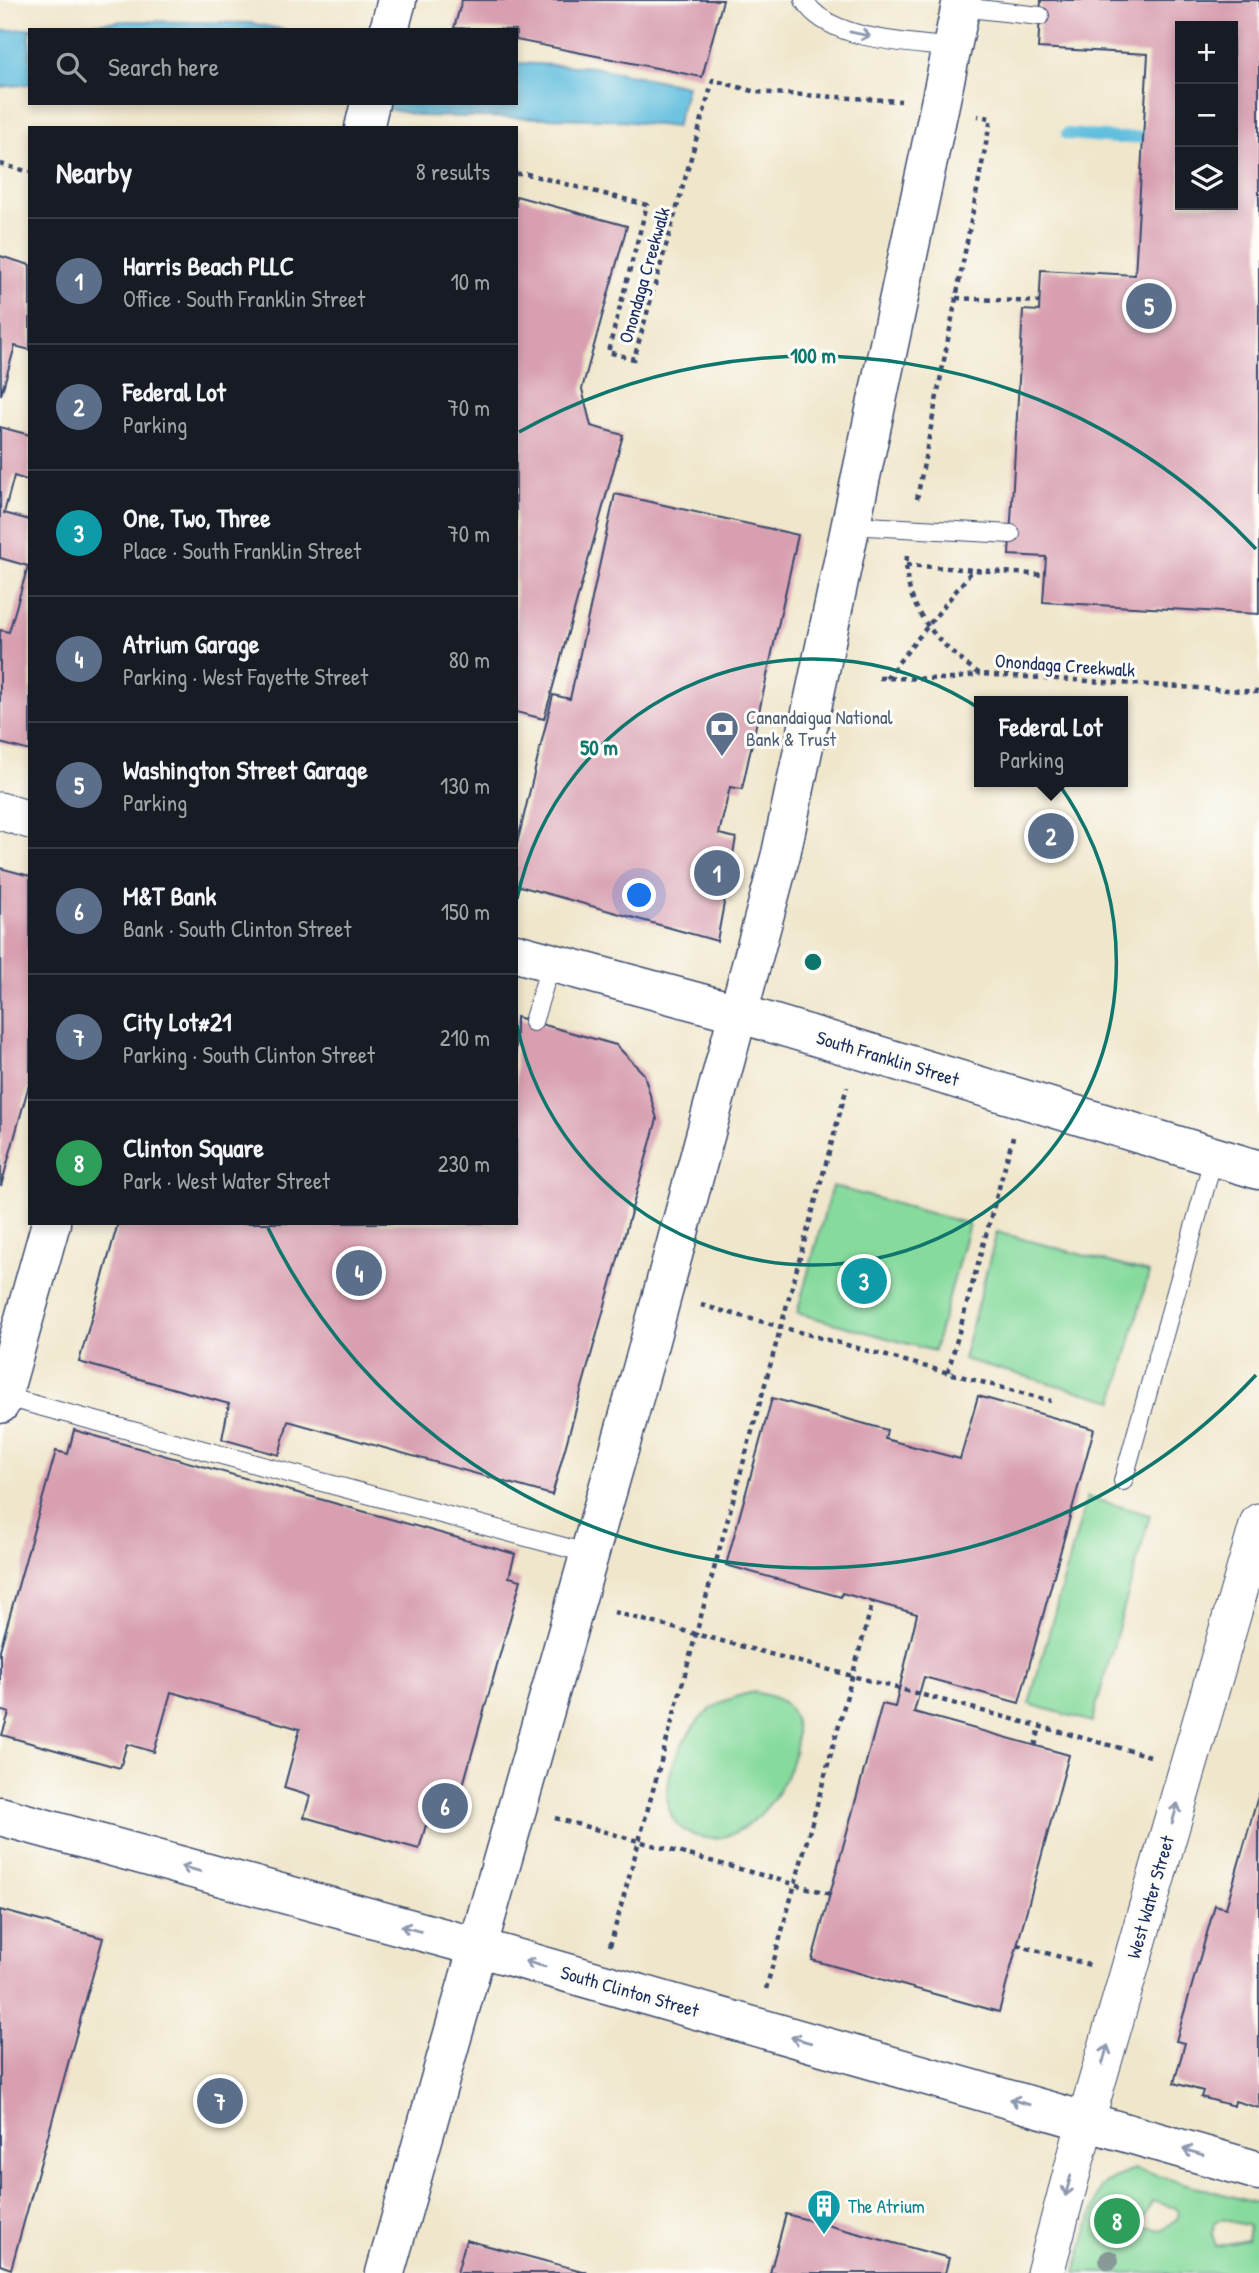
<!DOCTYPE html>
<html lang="en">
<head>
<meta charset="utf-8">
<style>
	body { margin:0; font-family:"Patrick Hand",sans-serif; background:#242831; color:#f1f3f6 }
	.controls { position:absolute; right:21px; top:21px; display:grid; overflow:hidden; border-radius:0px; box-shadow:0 4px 10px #0003 }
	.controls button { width:63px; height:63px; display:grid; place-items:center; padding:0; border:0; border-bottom:2px solid #363941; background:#171b24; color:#f1f3f6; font:35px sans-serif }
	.you { position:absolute; left:640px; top:896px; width:24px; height:24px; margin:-18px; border:5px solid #fff; border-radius:50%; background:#1a73e8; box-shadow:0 0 0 10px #1a73e833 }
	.badge { display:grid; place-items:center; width:46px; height:46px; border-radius:50%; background:#0f766e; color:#fff; font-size:23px; font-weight:700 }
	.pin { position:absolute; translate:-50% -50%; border:4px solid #fff; box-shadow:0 2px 7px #0006 }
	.popup { position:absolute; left:974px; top:696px; width:154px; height:91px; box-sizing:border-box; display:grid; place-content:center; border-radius:0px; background:#171b24; filter:drop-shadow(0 2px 5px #0005); font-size:23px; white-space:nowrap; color:#9ea1a6 }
	.popup b { font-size:26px; color:#f1f3f6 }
	.popup::after { content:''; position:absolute; left:50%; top:100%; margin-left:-14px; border:14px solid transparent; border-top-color:#171b24 }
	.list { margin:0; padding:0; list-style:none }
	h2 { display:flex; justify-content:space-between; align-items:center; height:91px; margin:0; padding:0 28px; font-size:30px }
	h2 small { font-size:23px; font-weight:400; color:#9ea1a6 }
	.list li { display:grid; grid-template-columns:46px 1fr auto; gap:21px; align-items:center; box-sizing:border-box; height:126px; padding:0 28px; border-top:2px solid #363941 }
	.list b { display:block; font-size:26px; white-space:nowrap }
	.list p { margin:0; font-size:23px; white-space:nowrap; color:#9ea1a6 }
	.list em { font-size:23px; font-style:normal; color:#9ea1a6 }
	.icon { flex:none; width:38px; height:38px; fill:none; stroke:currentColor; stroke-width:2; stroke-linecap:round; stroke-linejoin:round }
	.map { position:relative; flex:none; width:1259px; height:2273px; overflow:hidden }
	.search { position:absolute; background:#171b24; box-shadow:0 4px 10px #0003; left:28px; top:28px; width:490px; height:77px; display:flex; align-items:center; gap:18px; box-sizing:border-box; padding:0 24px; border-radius:0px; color:#9ea1a6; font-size:26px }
	.panel { position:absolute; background:#171b24; box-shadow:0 4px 10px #0003; left:28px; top:126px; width:490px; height:1099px; border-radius:0px }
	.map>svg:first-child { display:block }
</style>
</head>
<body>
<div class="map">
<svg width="1259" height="2273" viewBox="0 0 1259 2273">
	<rect width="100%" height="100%" fill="#fdfcf7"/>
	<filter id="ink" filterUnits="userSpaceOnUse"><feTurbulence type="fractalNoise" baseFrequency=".0143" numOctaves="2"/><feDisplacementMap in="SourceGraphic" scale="14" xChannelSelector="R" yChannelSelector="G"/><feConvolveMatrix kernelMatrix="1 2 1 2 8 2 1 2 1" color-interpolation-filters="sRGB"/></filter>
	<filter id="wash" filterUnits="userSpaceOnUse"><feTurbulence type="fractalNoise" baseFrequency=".00686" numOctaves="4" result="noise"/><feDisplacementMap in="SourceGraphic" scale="28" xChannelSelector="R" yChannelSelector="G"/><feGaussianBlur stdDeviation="1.57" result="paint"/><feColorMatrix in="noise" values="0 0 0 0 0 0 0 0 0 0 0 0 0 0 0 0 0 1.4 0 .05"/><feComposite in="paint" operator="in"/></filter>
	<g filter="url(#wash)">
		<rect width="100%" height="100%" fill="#efe6cb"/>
		<g fill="#85da9c" stroke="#50847d" stroke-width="2" fill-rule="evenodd">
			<polygon points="832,1186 969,1224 934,1351 797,1313"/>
			<polygon points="997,1232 1149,1273 1114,1401 963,1359"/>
			<polygon points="1087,1497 1150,1515 1092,1722 1029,1704"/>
			<path d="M754,1692C764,1695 776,1696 784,1703C825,1740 755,1865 689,1833C643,1810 680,1732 710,1710C722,1700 739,1696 754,1692Z"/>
			<path d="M1133,2169L1259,2204V2273H1075L1100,2187ZM1152,2201L1176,2208L1179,2212L1177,2220L1161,2230L1146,2227L1144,2221ZM1221,2219L1249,2226L1247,2240L1216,2246L1212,2234L1215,2222Z"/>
		</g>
		<g fill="#60bede" stroke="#3e769e" stroke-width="2">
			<polygon points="126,21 250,23 286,30 30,30 30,84 0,87 0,31"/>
			<polygon points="516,63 592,67 687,86 676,127 605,119 423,116 357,103 516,103"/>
		</g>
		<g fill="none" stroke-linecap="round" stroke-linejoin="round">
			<polyline stroke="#60bede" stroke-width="12" points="1067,134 1117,138 1180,136"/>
		</g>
		<g id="blocks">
			<g fill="#d89fb0" fill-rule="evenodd">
				<polygon points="462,0 723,0 702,77 516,40 516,30 454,28"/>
				<path d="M1041,0H1259V614L1043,602L1046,557L1009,555L1023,310L1039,311L1041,270L1135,275L1148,54L1038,48ZM1180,26H1233V205H1180Z"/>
				<polygon points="516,196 627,226 582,389 591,426 623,435 544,719 516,712"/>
				<polygon points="0,256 30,265 30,350 15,346 1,395"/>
				<polygon points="0,427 30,435 30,481 14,476 4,513 30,520 30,751 0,743 0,630 9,632 28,566 0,558"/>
				<polygon points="615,494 798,535 742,789 730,787 719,834 736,838 717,941 516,885 516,848 553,695 570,699"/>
				<polygon points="0,868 30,876 30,1081 1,1186"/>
				<polygon points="516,1017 616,1045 644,1074 657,1119 552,1495 288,1421 279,1455 222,1439 229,1404 79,1362 118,1223 516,1223"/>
				<polygon points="978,1396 1094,1429 1019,1703 924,1677 914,1712 1069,1755 999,2012 812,1960 882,1704 895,1707 917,1614 842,1593 841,1597 726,1565 772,1398 887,1430 885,1439 960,1459"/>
				<polygon points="74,1430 515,1554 509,1577 521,1580 450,1831 426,1825 419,1849 304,1817 310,1796 284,1788 300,1729 171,1692 154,1752 127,1744 120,1768 2,1735 9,1713 0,1710 0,1650 56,1451 68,1454"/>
				<polygon points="1259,1793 1259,2108 1235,2101 1234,2106 1201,2097 1203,2091 1174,2083 1185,2043 1176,2041 1215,1905 1226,1908"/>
				<polygon points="0,1910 103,1938 11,2269 0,2265"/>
				<polygon points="786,2214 949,2258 945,2273 770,2273"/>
				<polygon points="466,2240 586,2272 585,2273 457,2273"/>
			</g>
		</g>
	</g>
	<g filter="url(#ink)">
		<use href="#blocks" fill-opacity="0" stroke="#3b4a6e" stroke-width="2"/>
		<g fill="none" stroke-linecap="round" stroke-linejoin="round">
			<g stroke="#3b4a6e" stroke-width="20">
				<g id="lane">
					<path d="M804,0C827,41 909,42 952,48"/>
					<polyline points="960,7 1040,16"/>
					<polyline points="849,525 1011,534"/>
					<polyline points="533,1022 551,963"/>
					<polyline points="2,1396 590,1554"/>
					<polyline points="1123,1481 1214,1156"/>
				</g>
			</g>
			<g stroke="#3b4a6e" stroke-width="39">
				<g id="street">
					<polyline points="0,811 30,820"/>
					<polyline points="1045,2273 1086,2120 1259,1522"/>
				</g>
			</g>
			<g stroke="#3b4a6e" stroke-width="41">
				<g id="secondary">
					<polyline points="389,30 397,0"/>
					<polyline points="364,128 370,103"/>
					<polyline points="516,953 738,1013 1259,1170"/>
					<polyline points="0,1404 51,1223"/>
					<polyline points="0,1816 477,1947 1259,2171"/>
					<polyline points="385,2273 646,1355 781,854 962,0"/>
				</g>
			</g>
			<g stroke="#3b4a6e" stroke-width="4.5" stroke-dasharray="5 5" stroke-linecap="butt">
				<polyline points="0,164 30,172"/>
				<polyline points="516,174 527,174 647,205 608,352 634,359 713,80 756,92 901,101"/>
				<polyline points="956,298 1039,302"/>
				<polyline points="917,499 991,118 978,116"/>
				<path d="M907,556C901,607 941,647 980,674L1259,692"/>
				<polyline points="906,565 1045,575"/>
				<polyline points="879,678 952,679 980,674"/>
				<polyline points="886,678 972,571"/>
				<polyline points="701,1305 1051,1401"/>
				<polyline points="948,1372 1013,1137"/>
				<polyline points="614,1612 1150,1756"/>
				<polyline points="1035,1746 1040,1727"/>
				<polyline points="555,1818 830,1894"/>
				<polyline points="1017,1945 1090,1965"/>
				<polyline points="610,1946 847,1087"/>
				<polyline points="766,1989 873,1601"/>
			</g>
			<use href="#lane" stroke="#fff" stroke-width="18"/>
			<use href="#street" stroke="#fff" stroke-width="37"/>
			<use href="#secondary" stroke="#fff" stroke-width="38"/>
		</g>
		<circle fill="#899998" cx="1109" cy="2260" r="10"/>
		<defs><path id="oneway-shaft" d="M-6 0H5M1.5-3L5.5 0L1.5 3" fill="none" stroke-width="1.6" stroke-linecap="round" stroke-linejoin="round" transform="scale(1.75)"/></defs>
		<g stroke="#8d97ae">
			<use href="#oneway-shaft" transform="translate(860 34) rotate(12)"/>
			<use href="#oneway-shaft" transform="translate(1175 1813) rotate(-74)"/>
			<use href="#oneway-shaft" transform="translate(191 1869) rotate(-165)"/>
			<use href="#oneway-shaft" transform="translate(411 1929) rotate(-165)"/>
			<use href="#oneway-shaft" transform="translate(535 1964) rotate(-164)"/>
			<use href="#oneway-shaft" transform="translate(801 2040) rotate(-164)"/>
			<use href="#oneway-shaft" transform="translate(1105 2055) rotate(-74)"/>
			<use href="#oneway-shaft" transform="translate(1020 2102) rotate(-164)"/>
			<use href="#oneway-shaft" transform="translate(1193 2152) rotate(-164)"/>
			<use href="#oneway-shaft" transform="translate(1068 2186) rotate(105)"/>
		</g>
	</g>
	<g fill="none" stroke="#0f766e" stroke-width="3.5">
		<path d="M517 899A303 303 0 1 1 517 1025"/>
		<path d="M1256 1375A606 606 0 0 1 268 1228M519 432A606 606 0 0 1 1256 549"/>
	</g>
	<defs>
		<g id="bank-pin" transform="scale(1.75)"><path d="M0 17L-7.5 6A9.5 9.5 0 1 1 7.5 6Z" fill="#5c6f8a" stroke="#fdfcf7"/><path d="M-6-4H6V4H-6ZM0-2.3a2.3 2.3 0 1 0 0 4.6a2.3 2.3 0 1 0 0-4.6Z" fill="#fff"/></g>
		<g id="building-pin" transform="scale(1.75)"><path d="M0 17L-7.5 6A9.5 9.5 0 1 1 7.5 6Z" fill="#0f9aa8" stroke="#fdfcf7"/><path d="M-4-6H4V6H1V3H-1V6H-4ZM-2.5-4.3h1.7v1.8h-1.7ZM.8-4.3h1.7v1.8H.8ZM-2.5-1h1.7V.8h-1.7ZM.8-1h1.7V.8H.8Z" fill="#fff"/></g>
	</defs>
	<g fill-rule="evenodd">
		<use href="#bank-pin" x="722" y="728"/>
		<use href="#building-pin" x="824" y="2206"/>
	</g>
	<g text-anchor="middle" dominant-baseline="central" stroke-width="6" stroke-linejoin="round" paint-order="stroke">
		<g font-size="19" fill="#1b2f5e" stroke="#fdfcf7">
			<text transform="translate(644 275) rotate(-74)">Onondaga Creekwalk</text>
			<text transform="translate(1065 665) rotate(4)">Onondaga Creekwalk</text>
			<text transform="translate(888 1058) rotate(17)">South Franklin Street</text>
			<text transform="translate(1150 1897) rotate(-74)">West Water Street</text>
			<text transform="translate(630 1991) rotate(16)">South Clinton Street</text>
		</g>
		<g font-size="19" fill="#4e5e75" stroke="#fdfcf7" text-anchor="start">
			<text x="746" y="717">Canandaigua National<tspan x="746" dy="22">Bank &amp; Trust</tspan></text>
		</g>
		<g font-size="19" fill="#0d838f" stroke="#fdfcf7" text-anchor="start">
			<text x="848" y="2206">The Atrium</text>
		</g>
	</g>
	<circle cx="813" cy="962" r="10" fill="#0f766e" stroke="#fdfcf7" stroke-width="3.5"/>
	<g font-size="21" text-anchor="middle" font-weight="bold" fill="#0f766e" stroke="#fdfcf7" stroke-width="6" stroke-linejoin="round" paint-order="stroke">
		<text x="813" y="363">100 m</text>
		<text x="599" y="755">50 m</text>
	</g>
</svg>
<div class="controls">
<button>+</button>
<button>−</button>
<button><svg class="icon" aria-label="layers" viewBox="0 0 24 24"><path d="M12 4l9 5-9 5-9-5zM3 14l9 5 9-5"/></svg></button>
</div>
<div class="you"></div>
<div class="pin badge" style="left:717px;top:873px;background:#5c6f8a">1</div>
<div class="pin badge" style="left:1051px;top:836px;background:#5c6f8a">2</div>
<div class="popup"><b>Federal Lot</b>Parking</div>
<div class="pin badge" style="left:864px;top:1281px;background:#0f9aa8">3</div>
<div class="pin badge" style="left:359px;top:1273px;background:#5c6f8a">4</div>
<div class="pin badge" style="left:1149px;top:306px;background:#5c6f8a">5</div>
<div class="pin badge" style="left:445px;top:1806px;background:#5c6f8a">6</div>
<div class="pin badge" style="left:220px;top:2101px;background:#5c6f8a">7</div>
<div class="pin badge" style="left:1117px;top:2221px;background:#2e9e5b">8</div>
<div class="search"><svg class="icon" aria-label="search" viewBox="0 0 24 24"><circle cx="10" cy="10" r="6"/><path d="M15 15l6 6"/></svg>Search here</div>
<section class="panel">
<h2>Nearby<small>8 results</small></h2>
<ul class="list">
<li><span class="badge" style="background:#5c6f8a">1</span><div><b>Harris Beach PLLC</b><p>Office · South Franklin Street</p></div><em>10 m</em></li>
<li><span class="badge" style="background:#5c6f8a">2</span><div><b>Federal Lot</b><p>Parking</p></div><em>70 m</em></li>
<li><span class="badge" style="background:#0f9aa8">3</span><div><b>One, Two, Three</b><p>Place · South Franklin Street</p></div><em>70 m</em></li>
<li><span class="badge" style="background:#5c6f8a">4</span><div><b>Atrium Garage</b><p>Parking · West Fayette Street</p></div><em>80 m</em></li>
<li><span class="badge" style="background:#5c6f8a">5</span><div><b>Washington Street Garage</b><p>Parking</p></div><em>130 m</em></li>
<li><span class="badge" style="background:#5c6f8a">6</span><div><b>M&amp;T Bank</b><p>Bank · South Clinton Street</p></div><em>150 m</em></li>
<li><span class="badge" style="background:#5c6f8a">7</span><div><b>City Lot#21</b><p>Parking · South Clinton Street</p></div><em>210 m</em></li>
<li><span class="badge" style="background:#2e9e5b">8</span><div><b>Clinton Square</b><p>Park · West Water Street</p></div><em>230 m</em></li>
</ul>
</section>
</div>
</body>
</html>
